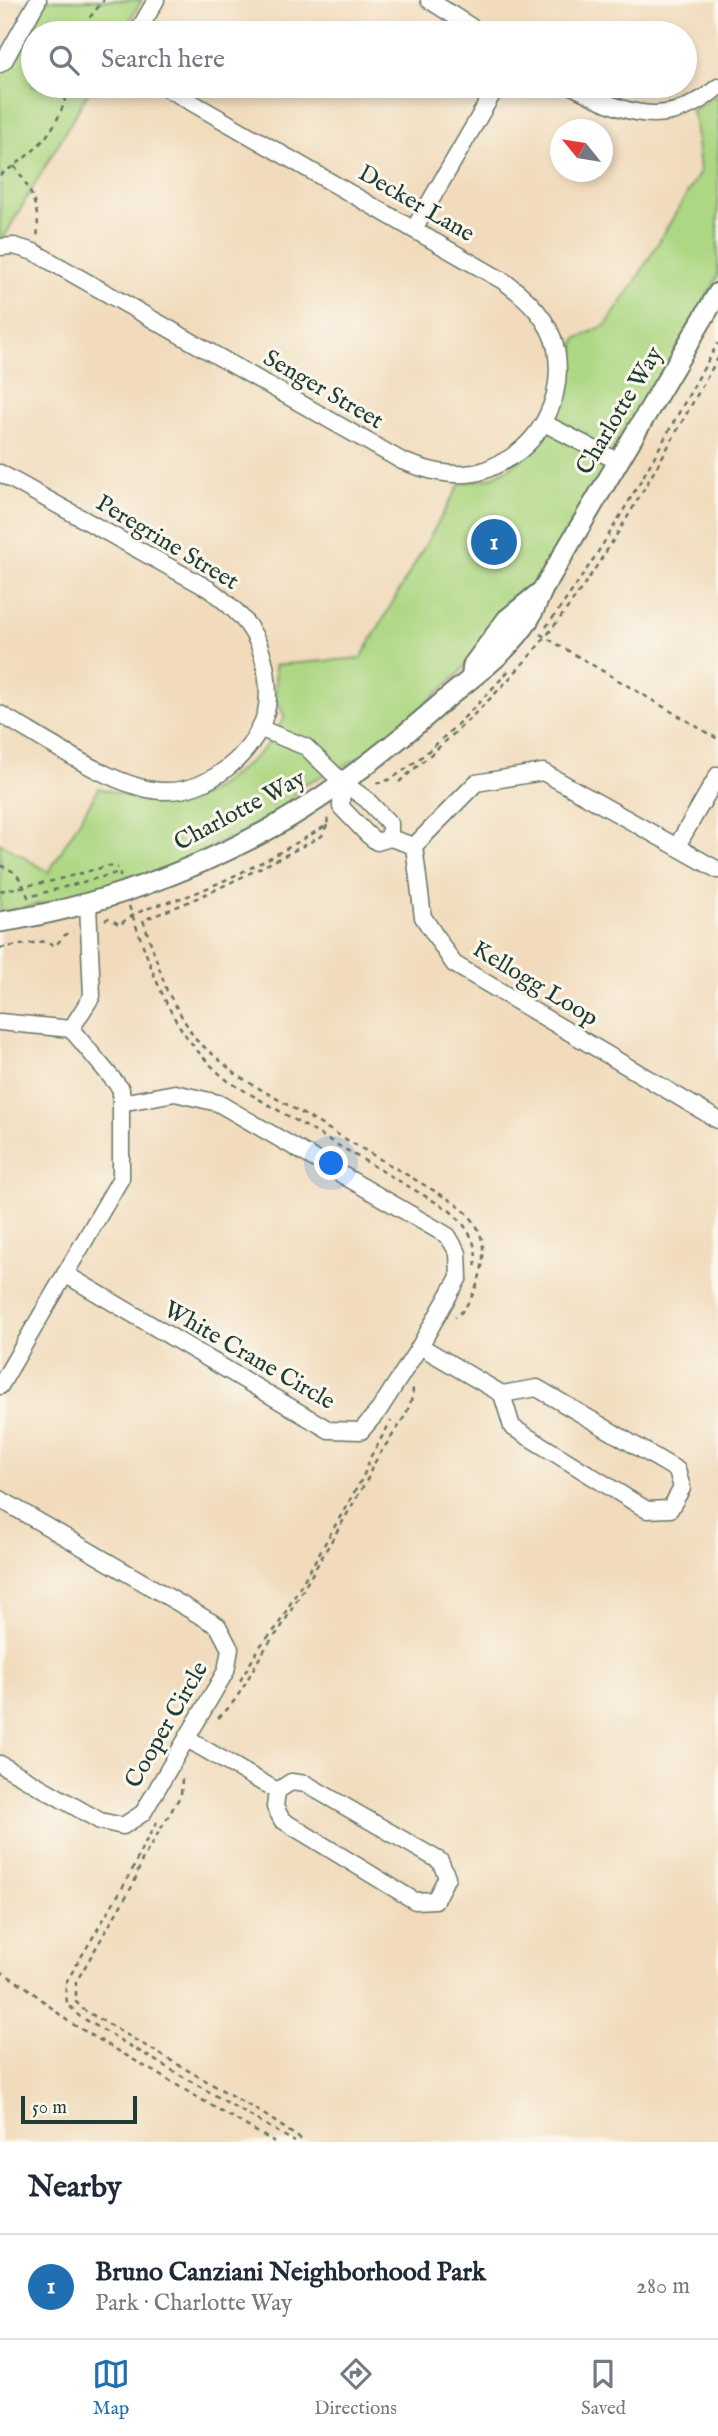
<!DOCTYPE html>
<html lang="en">
<head>
<meta charset="utf-8">
<style>
	body { margin:0; font-family:"IM FELL English",serif; background:#f6f6f7; color:#1f2937 }
	.compass { position:absolute; left:550px; top:119px; width:63px; height:63px; border-radius:50%; background:#fff; box-shadow:0 4px 10px #0003; rotate:300deg }
	.scale { position:absolute; left:21px; bottom:18px; width:116px; box-sizing:border-box; padding-left:7px; border:4px solid #1f3d34; border-top:0; font-size:19px; line-height:24px; white-space:nowrap; color:#1f3d34; -webkit-text-stroke:5px #fbf7ec; paint-order:stroke }
	.you { position:absolute; left:332px; top:1164px; width:24px; height:24px; margin:-18px; border:5px solid #fff; border-radius:50%; background:#1a73e8; box-shadow:0 0 0 10px #1a73e833 }
	.badge { display:grid; place-items:center; width:46px; height:46px; border-radius:50%; background:#1f6fb2; color:#fff; font-size:23px; font-weight:700 }
	.pin { position:absolute; translate:-50% -50%; border:4px solid #fff; box-shadow:0 2px 7px #0006 }
	.list { margin:0; padding:0; list-style:none }
	h2 { display:flex; justify-content:space-between; align-items:center; height:91px; margin:0; padding:0 28px; font-size:30px }
	h2 small { font-size:23px; font-weight:400; color:#747a83 }
	.list li { display:grid; grid-template-columns:46px 1fr auto; gap:21px; align-items:center; box-sizing:border-box; height:105px; padding:0 28px; border-top:2px solid #e0e1e3 }
	.list b { display:block; font-size:26px; white-space:nowrap }
	.list p { margin:0; font-size:23px; white-space:nowrap; color:#747a83 }
	.list em { font-size:23px; font-style:normal; color:#747a83 }
	.icon { flex:none; width:38px; height:38px; fill:none; stroke:currentColor; stroke-width:2; stroke-linecap:round; stroke-linejoin:round }
	.map { position:relative; flex:none; width:718px; height:2142px; overflow:hidden }
	.search { position:absolute; background:#fff; box-shadow:0 4px 10px #0003; left:21px; right:21px; top:21px; height:77px; display:flex; align-items:center; gap:18px; box-sizing:border-box; padding:0 24px; border-radius:38px; color:#747a83; font-size:26px }
	.sheet { height:196px; background:#fff }
	nav { display:flex; justify-content:space-around; align-items:center; box-sizing:border-box; height:98px; border-top:2px solid #e0e1e3; background:#fff; font-size:19px; color:#747a83 }
	nav a { display:grid; justify-items:center; gap:4px }
	nav .on { color:#1f6fb2 }
	.map>svg:first-child { display:block }
</style>
</head>
<body>
<div class="map">
<svg width="718" height="2142" viewBox="0 0 718 2142">
	<rect width="100%" height="100%" fill="#fbf7ec"/>
	<filter id="ink" filterUnits="userSpaceOnUse"><feTurbulence type="fractalNoise" baseFrequency=".0143" numOctaves="2"/><feDisplacementMap in="SourceGraphic" scale="14" xChannelSelector="R" yChannelSelector="G"/><feConvolveMatrix kernelMatrix="1 2 1 2 8 2 1 2 1" color-interpolation-filters="sRGB"/></filter>
	<filter id="wash" filterUnits="userSpaceOnUse"><feTurbulence type="fractalNoise" baseFrequency=".00686" numOctaves="4" result="noise"/><feDisplacementMap in="SourceGraphic" scale="28" xChannelSelector="R" yChannelSelector="G"/><feGaussianBlur stdDeviation="1.57" result="paint"/><feColorMatrix in="noise" values="0 0 0 0 0 0 0 0 0 0 0 0 0 0 0 0 0 1.4 0 .05"/><feComposite in="paint" operator="in"/></filter>
	<g filter="url(#wash)">
		<rect width="100%" height="100%" fill="#f1dbbc"/>
		<g fill="#add783" stroke="#668a5c" stroke-width="2">
			<polygon points="47,0 142,0 122,33 33,33 33,86 92,86 0,244 0,74"/>
			<path d="M718,95V277L590,499L533,585L486,638L458,675L371,753L300,786L285,810L168,868L74,898L0,912V843L49,872L99,788C132,798 166,806 199,797C213,793 254,759 264,748C272,739 278,727 285,717L276,699L275,665L361,658L460,484L490,478L513,466L534,450L566,394L576,339L606,325L635,282L700,172L695,121L691,111Z"/>
		</g>
	</g>
	<g filter="url(#ink)">
		<g fill="none" stroke-linecap="round" stroke-linejoin="round">
			<g stroke="#687464" stroke-width="19">
				<g id="minor">
					<polyline points="429,0 481,33"/>
					<polyline points="137,33 156,0"/>
					<polyline points="0,64 4,61 38,0"/>
					<path d="M572,86C625,114 667,131 718,87"/>
					<polyline points="414,229 497,86"/>
					<path d="M0,247L14,246L34,252L402,461C426,470 448,477 474,473C481,472 488,469 494,466C540,447 565,398 556,349C550,320 528,299 505,282L163,86"/>
					<polyline points="544,423 619,462"/>
					<path d="M0,473L209,589C232,606 254,625 262,654C267,669 270,696 266,712C254,755 208,793 162,791C115,789 43,738 0,714"/>
					<polyline points="259,728 306,747 342,782 366,799 390,824 390,838"/>
					<polyline points="342,782 341,807 367,834 377,842 390,838 414,846"/>
					<polyline points="677,846 718,775"/>
					<polyline points="718,870 543,772 476,783 414,846 423,917 454,964 718,1120"/>
					<polyline points="0,1022 71,1029 121,1089 121,1178 0,1386"/>
					<polyline points="71,1029 92,996 88,904"/>
					<polyline points="65,1274 329,1430 361,1431 379,1410 420,1346 459,1277 458,1253 448,1236 218,1103 175,1093 121,1103"/>
					<polyline points="420,1346 502,1394 512,1427 647,1510 670,1509 682,1488 677,1470 537,1388 502,1394"/>
					<polyline points="0,1499 218,1626 230,1649 226,1671 143,1813 123,1826 100,1821 0,1764"/>
					<polyline points="187,1739 277,1791 275,1807 282,1820 415,1901 435,1900 447,1877 440,1861 306,1784 291,1782 277,1791"/>
				</g>
			</g>
			<g stroke="#687464" stroke-width="23">
				<g id="tertiary">
					<polyline points="472,673 473,665 507,619 539,593"/>
					<path d="M0,922C93,908 192,872 275,826C336,791 393,746 446,699C473,676 502,657 524,627C532,617 537,602 543,589L718,293"/>
				</g>
			</g>
			<g stroke="#687464" stroke-width="2.5" stroke-dasharray="5 5" stroke-linecap="butt">
				<polyline points="77,33 104,0"/>
				<polyline points="93,86 97,86"/>
				<path d="M14,166C30,186 41,211 37,237"/>
				<path d="M0,175C39,150 58,131 69,86"/>
				<path d="M546,627C613,539 663,439 718,343"/>
				<polyline points="540,634 718,739"/>
				<path d="M399,782C452,737 503,690 547,635C614,551 664,452 718,358"/>
				<path d="M376,783C404,784 489,693 510,669"/>
				<path d="M327,825L322,836C263,867 205,897 143,920L167,991L195,1039L238,1076L455,1203C460,1208 467,1212 471,1218C490,1240 484,1272 472,1296C467,1304 464,1312 455,1317"/>
				<path d="M0,866C17,869 23,883 28,897L120,872V877"/>
				<polyline points="0,891 52,881 108,866 118,868"/>
				<path d="M129,906C155,977 168,1031 228,1081L449,1210C468,1227 479,1242 475,1269"/>
				<path d="M105,920L109,918L120,925C138,907 170,903 193,894C240,875 284,851 327,825L328,817"/>
				<polyline points="0,948 46,941 55,946 65,935 73,932"/>
				<polyline points="240,1681 261,1645 277,1627 363,1477 371,1456 391,1421"/>
				<path d="M218,1718C246,1695 254,1657 279,1631L368,1478C378,1446 412,1421 413,1388"/>
				<polyline points="182,1779 181,1795 142,1860 134,1883 76,1982 76,2002 84,2010 265,2115 305,2142"/>
				<polyline points="157,1822 142,1848 130,1875 65,1984 67,2003 79,2016 295,2142"/>
				<polyline points="0,1971 26,1987 69,2022 274,2142"/>
			</g>
			<use href="#minor" stroke="#fff" stroke-width="16"/>
			<use href="#tertiary" stroke="#fff" stroke-width="19"/>
		</g>
	</g>
	<g text-anchor="middle" dominant-baseline="central" stroke-width="6" stroke-linejoin="round" paint-order="stroke">
		<g font-size="24" fill="#1f3d34" stroke="#fbf7ec">
			<text transform="translate(416 204) rotate(30)">Decker Lane</text>
			<text transform="translate(323 390) rotate(30)">Senger Street</text>
			<text transform="translate(620 411) rotate(-59)">Charlotte Way</text>
			<text transform="translate(167 543) rotate(31)">Peregrine Street</text>
			<text transform="translate(240 811) rotate(-28)">Charlotte Way</text>
			<text transform="translate(535 984) rotate(31)">Kellogg Loop</text>
			<text transform="translate(249 1356) rotate(30)">White Crane Circle</text>
			<text transform="translate(167 1725) rotate(-60)">Cooper Circle</text>
		</g>
	</g>
</svg>
<svg class="compass" viewBox="-18 -18 36 36"><path d="M0-13l5 13h-10z" fill="#e53935"/><path d="M0 13l5-13h-10z" fill="#747a83"/></svg>
<div class="scale">50 m</div>
<div class="you"></div>
<div class="pin badge" style="left:494px;top:542px">1</div>
<div class="search"><svg class="icon" aria-label="search" viewBox="0 0 24 24"><circle cx="10" cy="10" r="6"/><path d="M15 15l6 6"/></svg>Search here</div>
</div>
<section class="sheet">
<h2>Nearby<small></small></h2>
<ul class="list">
<li><span class="badge">1</span><div><b>Bruno Canziani Neighborhood Park</b><p>Park · Charlotte Way</p></div><em>280 m</em></li>
</ul>
</section>
<nav>
<a class="on"><svg class="icon" aria-label="map" viewBox="0 0 24 24"><path d="M3 6l6-2 6 2 6-2v14l-6 2-6-2-6 2zM9 4v14M15 6v14"/></svg>Map</a>
<a><svg class="icon" aria-label="directions" viewBox="0 0 24 24"><path d="M12 3l9 9-9 9-9-9zM9 14v-3h6M13 9l2 2-2 2"/></svg>Directions</a>
<a><svg class="icon" aria-label="saved" viewBox="0 0 24 24"><path d="M7 4h10v16l-5-4-5 4z"/></svg>Saved</a>
</nav>
</body>
</html>
